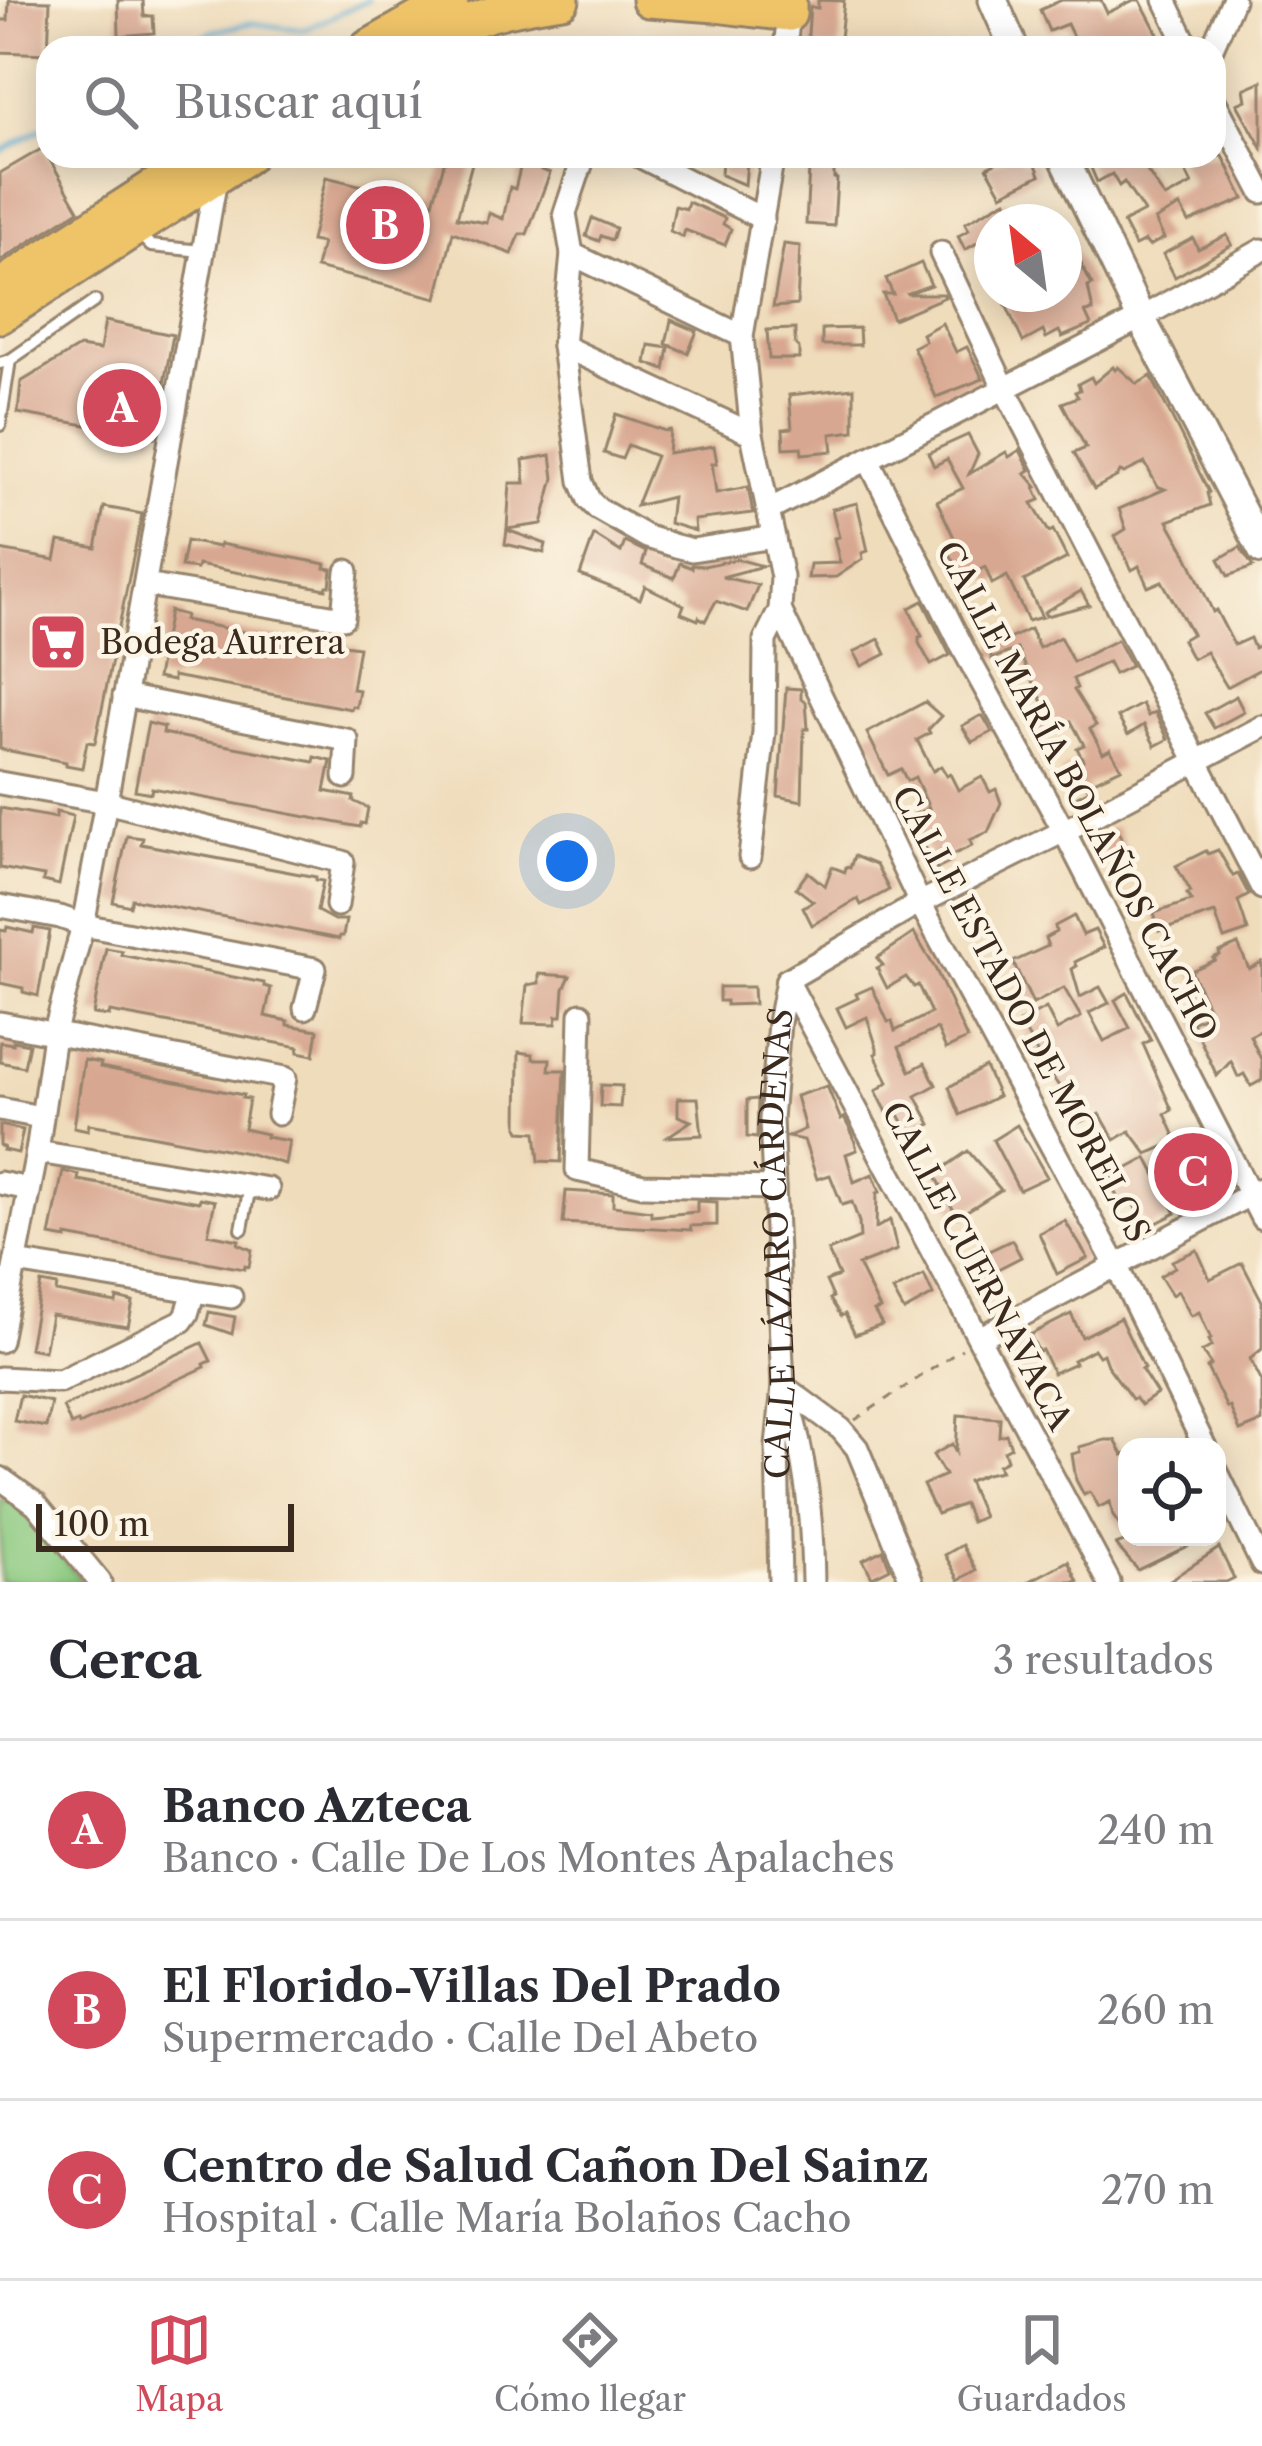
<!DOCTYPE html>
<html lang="es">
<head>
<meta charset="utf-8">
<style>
	body { margin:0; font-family:"Libre Caslon Text",serif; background:#f7f7f7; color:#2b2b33 }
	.controls { position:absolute; right:36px; bottom:36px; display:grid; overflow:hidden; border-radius:24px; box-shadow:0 6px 30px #0003 }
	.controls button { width:108px; height:108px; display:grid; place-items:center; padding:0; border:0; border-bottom:3px solid #e1e1e2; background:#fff; color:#2b2b33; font:60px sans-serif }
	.compass { position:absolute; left:974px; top:204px; width:108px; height:108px; border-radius:50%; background:#fff; box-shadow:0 6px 30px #0003; rotate:331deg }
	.scale { position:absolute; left:36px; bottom:30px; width:258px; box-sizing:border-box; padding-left:12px; border:6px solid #3b2a1e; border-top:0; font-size:33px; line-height:42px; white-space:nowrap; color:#3b2a1e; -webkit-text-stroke:9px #fcf5e5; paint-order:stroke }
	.you { position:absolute; left:567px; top:861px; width:42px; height:42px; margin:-30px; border:9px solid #fff; border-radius:50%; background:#1a73e8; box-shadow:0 0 0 18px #1a73e833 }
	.badge { display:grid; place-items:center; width:78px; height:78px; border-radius:50%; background:#d1495b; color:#fff; font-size:39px; font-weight:700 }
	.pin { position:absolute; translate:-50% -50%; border:6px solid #fff; box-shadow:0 3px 12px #0006 }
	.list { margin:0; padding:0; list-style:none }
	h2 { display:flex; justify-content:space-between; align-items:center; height:156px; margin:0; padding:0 48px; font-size:51px }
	h2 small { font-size:39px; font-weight:400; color:#7c7c81 }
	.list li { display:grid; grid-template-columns:78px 1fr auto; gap:36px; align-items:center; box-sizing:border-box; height:180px; padding:0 48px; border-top:3px solid #e1e1e2 }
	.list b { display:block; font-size:45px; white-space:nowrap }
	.list p { margin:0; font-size:39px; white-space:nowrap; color:#7c7c81 }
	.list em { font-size:39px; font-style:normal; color:#7c7c81 }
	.icon { flex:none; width:66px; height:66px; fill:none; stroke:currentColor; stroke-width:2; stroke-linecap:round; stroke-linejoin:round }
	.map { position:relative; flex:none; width:1262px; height:1582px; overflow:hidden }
	.search { position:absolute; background:#fff; box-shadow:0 6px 30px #0003; left:36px; right:36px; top:36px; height:132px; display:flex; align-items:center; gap:30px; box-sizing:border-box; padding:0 42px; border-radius:36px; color:#7c7c81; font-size:45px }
	.sheet { height:696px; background:#fff }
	nav { display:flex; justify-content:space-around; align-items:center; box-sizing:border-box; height:168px; border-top:3px solid #e1e1e2; background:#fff; font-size:33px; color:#7c7c81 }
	nav a { display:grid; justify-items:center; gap:6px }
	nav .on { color:#d1495b }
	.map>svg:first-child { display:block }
</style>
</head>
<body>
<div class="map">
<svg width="1262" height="1582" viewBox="0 0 1262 1582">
	<rect width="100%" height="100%" fill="#fcf5e5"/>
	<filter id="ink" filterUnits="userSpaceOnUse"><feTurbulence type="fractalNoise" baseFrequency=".00833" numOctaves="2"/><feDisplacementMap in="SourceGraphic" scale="24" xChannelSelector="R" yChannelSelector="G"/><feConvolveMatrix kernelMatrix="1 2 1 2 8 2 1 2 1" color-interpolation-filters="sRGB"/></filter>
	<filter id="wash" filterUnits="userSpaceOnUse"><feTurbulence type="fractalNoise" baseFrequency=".004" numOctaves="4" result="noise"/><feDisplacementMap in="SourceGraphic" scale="48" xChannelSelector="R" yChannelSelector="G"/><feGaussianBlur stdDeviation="2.7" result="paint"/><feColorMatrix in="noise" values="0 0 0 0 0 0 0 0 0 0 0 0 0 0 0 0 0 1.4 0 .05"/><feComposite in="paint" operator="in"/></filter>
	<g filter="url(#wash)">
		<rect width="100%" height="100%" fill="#efdcbb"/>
		<polygon fill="#8ac980" stroke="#627a4f" stroke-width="3" points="0,1498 16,1502 83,1582 0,1582"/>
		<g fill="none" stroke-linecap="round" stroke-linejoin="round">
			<g stroke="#54a8cf" stroke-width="4.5">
				<polyline points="184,48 212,32 251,23 304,30 368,0"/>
				<polyline points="0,152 48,125"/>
			</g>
		</g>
		<g id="blocks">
			<g fill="#d8a791">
				<polygon points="9,0 50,1 48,54 0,52 0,20 8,20"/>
				<polygon points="118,0 143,0 144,16 153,16 154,33 119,36"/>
				<polygon points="818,0 844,1 839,48 807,48 810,7 818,8"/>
				<polygon points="1062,0 1101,0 1107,13 1134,0 1140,0 1159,36 1146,48 1096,48 1091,37 1078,47 1067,24 1049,31 1040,10"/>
				<polygon points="1262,81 1262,148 1237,104 1246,100 1244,89"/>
				<polygon points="43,148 79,210 0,261 0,173"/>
				<polygon points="446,156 474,156 457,218 487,223 489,213 503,219 510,187 515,189 523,156 545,156 541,170 550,173 527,234 520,234 512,254 453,232 437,298 316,268 322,243 311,241 326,177 433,203"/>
				<polygon points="1010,156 1019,156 1022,162 1035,162 1040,175 1002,194 987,167"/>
				<polygon points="1086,156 1137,156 1165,198 1192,184 1178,156 1223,156 1244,199 1189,222 1180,206 1155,220 1164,238 1149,246 1145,241 1135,246 1123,223 1144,212 1124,182 1119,186 1112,174 1097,182"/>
				<polygon points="722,158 747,161 745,185 721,175"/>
				<polygon points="809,168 834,169 834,178 837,179 834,226 806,224"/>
				<polygon points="1006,200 1017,222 992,222 991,279 977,243 965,250 958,236 969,230 965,223"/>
				<polygon points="688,202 725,218 723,224 731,229 725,245 685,230 683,237 670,231 675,206 686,209"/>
				<polygon points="592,218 616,228 612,240 601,236 599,241 586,236"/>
				<polygon points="1064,231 1092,285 1088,287 1093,311 1085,312 1091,325 1062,337 1059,331 1046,338 1043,331 1023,342 1001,294 1064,294"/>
				<polygon points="1227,235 1232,245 1175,277 1163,254 1193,238 1198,249"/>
				<polygon points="784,244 800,246 797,305 773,307"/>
				<polygon points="921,263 931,285 906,294 944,294 945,297 893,319 883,294 893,294 886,279"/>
				<polygon points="671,320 697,331 688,353 666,344"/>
				<polygon points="105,321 173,335 154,437 18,413 21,382 79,347 100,350"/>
				<polygon points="942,323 956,352 967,347 983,379 936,397 913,347 925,341 922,334"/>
				<polygon points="859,328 860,345 822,345 822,329"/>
				<polygon points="795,329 795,344 799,348 799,359 769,359 767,330"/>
				<polygon points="649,345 669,348 665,370 646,363"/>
				<polygon points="1113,367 1115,370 1118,367 1137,384 1151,376 1209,492 1207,493 1210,505 1168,521 1186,553 1213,612 1216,610 1234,645 1250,638 1254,648 1262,644 1262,668 1227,687 1206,652 1192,659 1182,640 1192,634 1162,581 1148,587 1139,566 1132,570 1115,536 1126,529 1119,509 1165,489 1157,486 1145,463 1124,473 1120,472 1118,476 1094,489 1074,453 1086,448 1062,403 1078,397 1075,392 1080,390 1078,384 1091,377 1094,383"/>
				<polygon points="854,388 854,431 831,434 833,451 802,454 801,447 784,448 783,429 792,428 789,395"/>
				<polygon points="616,414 665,431 670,430 668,453 714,446 717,463 712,463 716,493 748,487 753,513 694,520 695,531 669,523 672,497 636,506 656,456 628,445 622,459 604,453"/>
				<polygon points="968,435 978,454 969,474 1006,452 1009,457 1020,450 1030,470 1025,473 1037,487 1035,488 1040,500 1032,503 1049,532 1053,530 1067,558 1024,581 1042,617 1028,621 1007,576 992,584 985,567 963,579 948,550 958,546 937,501 963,488 947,459 934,466 928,453"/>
				<polygon points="551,455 554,478 542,524 507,529 510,483 525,483 523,460"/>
				<polygon points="857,503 868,551 862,553 863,559 836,577 808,578 810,564 840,563 834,538 839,537 832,509"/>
				<polygon points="104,507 142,514 95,743 87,742 82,768 66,765 66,762 0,749 0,550 55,560 59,541 96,548"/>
				<polygon points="507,530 546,544 544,553 505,544"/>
				<polygon points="594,535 621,552 625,542 646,552 642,565 674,578 680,563 692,568 692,565 704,566 737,559 763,566 722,577 758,585 747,612 716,601 705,621 699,617 698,620 681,613 684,605 645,586 640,599 580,575"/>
				<polygon points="186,541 219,547 220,544 326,564 325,568 332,569 330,586 327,586 326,589 198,565 197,569 181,567"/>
				<polygon points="1240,547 1253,567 1228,576 1219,559"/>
				<polygon points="1081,591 1089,605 1046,616 1044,612"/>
				<polygon points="923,601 950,655 931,665 919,643 919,637 922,636 909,608"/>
				<polygon points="169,611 185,615 184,620 238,631 342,650 343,645 359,647 352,689 359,690 356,707 352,706 351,709 173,676 173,681 157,678"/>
				<polygon points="1030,629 1039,648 1060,637 1073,662 1117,640 1131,666 1114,674 1108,662 1073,679 1077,688 1074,690 1096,725 1090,729 1103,753 1110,749 1121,768 1086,785 1089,790 1074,798 1060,771 1083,760 1077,748 1084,745 1071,721 1042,738 1030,717 1046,708 1017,649 992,659 988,649"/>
				<polygon points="879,639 886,654 862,666 854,652"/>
				<polygon points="786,688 801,689 801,699 806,702 808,729 804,729 802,801 778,796"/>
				<polygon points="1236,696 1244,712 1214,728 1205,713"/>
				<polygon points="925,702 941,716 928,730 930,733 917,740 933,771 941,766 947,776 950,774 958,790 982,777 990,792 996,789 1001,803 988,832 970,840 972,846 948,857 951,862 937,869 912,823 918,821 915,814 929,808 915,777 907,781 901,769 888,775 867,733"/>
				<polygon points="1142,704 1148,716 1155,712 1168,739 1155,746 1144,725 1128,735 1118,717"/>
				<polygon points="980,716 983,716 992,732 972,742 962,726"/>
				<polygon points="148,723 164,727 163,733 187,738 314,762 315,757 331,761 325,791 354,797 353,801 368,808 365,824 361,823 360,827 152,788 151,793 135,790"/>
				<polygon points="0,808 56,818 56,812 73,816 59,885 43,881 44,876 0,868"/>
				<polygon points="1116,826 1126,849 1106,860 1095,837"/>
				<polygon points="127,836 143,838 141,844 316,877 316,880 323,881 317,911 334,920 346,920 343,936 340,936 339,939 132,899 130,906 113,902"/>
				<polygon points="1218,850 1233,876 1238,874 1249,895 1238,901 1248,931 1224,939 1215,913 1159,931 1154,913 1191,901 1187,894 1191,892 1176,866 1206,851 1208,854"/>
				<polygon points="854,856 876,865 889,890 861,905 858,899 812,925 803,907 813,901 796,888 808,872 825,886 832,867 845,872 846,867 850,868"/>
				<polygon points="1074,916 1083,935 1095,930 1104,947 1075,962 1077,966 1072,969 1080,997 1100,987 1109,1003 1089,1013 1104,1041 1130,1028 1115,1000 1127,993 1151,1040 1143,1044 1172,1110 1165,1114 1177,1141 1147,1154 1130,1131 1115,1140 1100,1114 1072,1125 1064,1092 1047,1071 1020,1022 1046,1008 1057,1030 1081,1017 1064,988 1033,1004 1013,962 1048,946 1045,938 1056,932 1055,926"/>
				<polygon points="7,927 33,933 34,928 50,931 38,996 23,992 23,988 0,983 0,930 6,931"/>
				<polygon points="914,933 936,970 967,1039 946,1049 937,1029 899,1047 910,1071 925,1063 936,1085 916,1096 931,1124 910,1135 895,1107 887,1112 876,1091 888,1082 875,1054 877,1053 877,1048 867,1017 846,1027 837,1008 858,998 856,994 872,987 888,1022 892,1021 895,1031 931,1013 918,985 914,987 906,977 887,988 877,968 883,965 877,958"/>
				<polygon points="1238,944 1249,969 1262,962 1262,1030 1250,1036 1262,1061 1262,1080 1251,1086 1244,1074 1238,1077 1231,1061 1217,1076 1192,1022 1211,1013 1191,971 1215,960 1213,958 1220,955 1219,952"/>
				<polygon points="106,948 122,951 121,955 264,983 264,986 271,988 265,1016 288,1021 288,1025 318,1030 314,1055 298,1052 299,1047 176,1024 110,1012 109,1016 93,1014"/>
				<polygon points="539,974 570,976 564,989 562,1016 557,1016 556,1024 523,1023 527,985 539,983"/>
				<polygon points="719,987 753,987 754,1004 726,1005 726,1001 719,1001"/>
				<polygon points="13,1041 29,1044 24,1067 0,1062 0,1042 13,1044"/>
				<polygon points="519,1052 533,1054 533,1059 550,1059 549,1070 565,1070 561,1162 539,1161 536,1132 520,1131 518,1127"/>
				<polygon points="84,1060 101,1063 100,1067 243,1095 242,1098 249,1099 244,1129 267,1134 266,1137 289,1141 285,1164 247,1153 113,1128 89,1124 88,1130 74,1127"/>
				<polygon points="985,1067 998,1096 960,1115 949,1087"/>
				<polygon points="601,1085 622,1086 620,1107 600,1106"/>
				<polygon points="827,1086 841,1120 844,1118 853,1135 857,1150 846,1154 854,1182 873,1174 880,1192 877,1193 876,1228 890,1220 897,1250 858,1265 880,1309 874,1311 882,1325 855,1335 845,1314 841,1316 830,1299 833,1297 826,1281 839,1276 828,1251 860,1238 859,1222 852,1202 842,1205 830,1175 817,1179 804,1140 787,1137 805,1129 796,1096"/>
				<polygon points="678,1098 698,1098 702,1135 667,1137 691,1121 678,1116"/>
				<polygon points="758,1099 757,1138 747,1137 747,1100"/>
				<polygon points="0,1125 23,1130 18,1153 3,1150 4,1147 0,1146"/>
				<polygon points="1017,1125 1047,1177 1019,1190 993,1140"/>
				<polygon points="968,1151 1001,1190 957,1217 935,1174"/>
				<polygon points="1147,1158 1176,1213 1147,1228 1133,1201 1122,1206 1108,1179"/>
				<polygon points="63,1171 79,1175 78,1180 199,1202 200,1198 215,1201 208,1234 239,1240 238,1244 252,1250 249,1267 245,1266 244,1269 67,1236 67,1239 50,1236"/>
				<polygon points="566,1191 613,1194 613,1206 651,1211 651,1216 697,1212 697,1201 717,1202 717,1225 690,1226 691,1230 563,1223"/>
				<polygon points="1065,1221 1088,1258 1057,1274 1039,1233"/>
				<polygon points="1012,1240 1021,1257 988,1274 982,1261 989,1257 987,1252"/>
				<polygon points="1197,1250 1210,1279 1242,1263 1262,1301 1262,1349 1250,1359 1262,1382 1262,1422 1240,1431 1230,1407 1227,1408 1207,1368 1211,1365 1202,1352 1212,1346 1209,1340 1211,1339 1199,1312 1191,1316 1178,1291 1172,1295 1160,1276 1175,1267 1172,1261"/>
				<polygon points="924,1275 933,1295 904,1311 893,1291"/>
				<polygon points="41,1283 57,1286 56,1292 116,1303 117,1298 133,1302 128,1327 51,1315 44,1351 29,1348"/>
				<polygon points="209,1312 235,1317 232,1334 206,1325"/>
				<polygon points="1071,1314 1082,1337 1120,1318 1144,1368 1141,1369 1157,1394 1141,1405 1135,1398 1132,1399 1107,1365 1103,1354 1099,1356 1094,1349 1073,1360 1075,1363 1053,1373 1042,1350 1039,1352 1030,1335"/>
				<polygon points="202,1343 211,1361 204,1364 205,1367 79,1425 78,1422 71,1425 63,1407"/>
				<polygon points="20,1395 51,1402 46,1427 14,1421"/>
				<polygon points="958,1415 1000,1418 999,1436 1006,1434 1011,1447 1004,1451 1007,1460 998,1465 1001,1471 986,1474 968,1481 983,1517 971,1522 964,1504 937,1514 923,1485 945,1475 933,1455 952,1444 956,1452"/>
				<polygon points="1105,1440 1115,1440 1123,1455 1127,1454 1127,1536 1113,1516 1110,1502 1099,1507 1090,1492 1084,1495 1076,1480 1072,1454 1080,1452 1079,1447"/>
				<polygon points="1125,1537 1206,1537 1138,1570 1116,1545 1127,1541"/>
				<polygon points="962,1545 976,1570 959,1580 945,1555"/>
				<polygon points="1219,1548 1234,1578 1226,1582 1167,1582"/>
				<polygon points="883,1550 890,1568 872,1577 863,1560"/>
				<polygon points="1068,1561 1078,1582 1028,1582"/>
			</g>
		</g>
	</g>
	<g filter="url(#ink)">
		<use href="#blocks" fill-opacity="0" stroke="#95836c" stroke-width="3"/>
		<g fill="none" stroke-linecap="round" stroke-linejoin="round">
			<g stroke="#95836c" stroke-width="16">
				<g id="service">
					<polyline points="137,232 151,246 202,251"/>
					<polyline points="0,363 10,360 95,301"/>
					<polyline points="0,425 10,360"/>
					<polyline points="242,1229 250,1186"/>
				</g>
			</g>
			<g stroke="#95836c" stroke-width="27">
				<g id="minor">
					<polyline points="1165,0 1188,48"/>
					<polyline points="785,48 789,14"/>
					<polyline points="1212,48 1233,0"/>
					<polyline points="1214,100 1262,192"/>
					<polyline points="584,156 565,213 572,254 563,346 581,481 589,500 598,509 647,537 676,546 692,550 774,537"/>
					<polyline points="639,156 763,219"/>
					<polyline points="941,253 1004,387 1262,888"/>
					<polyline points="572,254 742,336"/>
					<polyline points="563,346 752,434"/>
					<polyline points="868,459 966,654 1064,831 1262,1218"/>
					<polyline points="769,510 1141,318 1262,250"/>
					<polyline points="146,585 343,618 347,571"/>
					<polyline points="780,610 920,903 1117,1267 1205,1447"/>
					<polyline points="124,696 347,740 345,777"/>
					<polyline points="0,783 106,802 343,862 337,905"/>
					<polyline points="750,857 764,732 765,640 780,610 782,577 752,434 742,336 773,156"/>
					<polyline points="0,906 60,917 83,925 315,969 305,1008"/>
					<polyline points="787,980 1109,1582"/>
					<polyline points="787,980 920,903 1064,831 1262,727"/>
					<polyline points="581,1014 577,1170 643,1185 774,1188"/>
					<polyline points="0,1023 285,1078 278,1114"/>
					<polyline points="0,1109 40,1117"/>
					<polyline points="37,1152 268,1189"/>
					<polyline points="0,1183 29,1189"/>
					<polyline points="16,1262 231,1297"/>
					<polyline points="979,1338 1261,1189"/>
					<polyline points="0,1341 37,1152 54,1035 83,925 106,802 216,179 214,174"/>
					<polyline points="0,1378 60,1381 182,1321 187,1314 194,1291"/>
					<polyline points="783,1386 841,1429 857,1448 912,1582"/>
					<path d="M785,1392C806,1454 812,1517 813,1582"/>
					<polyline points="1217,1472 1262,1564"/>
					<polyline points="0,1478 36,1504 100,1582"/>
					<path id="s1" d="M780,1582L777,1446L783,1386L771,1119L779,1023L787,980"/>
				</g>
			</g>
			<g stroke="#95836c" stroke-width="33">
				<g id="tertiary">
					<polyline points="993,0 1014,48"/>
					<polyline points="1063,156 1141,318 1262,550"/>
				</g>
			</g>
			<g stroke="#95836c" stroke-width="39">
				<g id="primary">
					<polyline points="649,0 716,5 789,14 789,0"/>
					<polyline points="367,48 451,0"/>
					<path d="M415,48C469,17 501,9 562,0"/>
					<polyline points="0,286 201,156"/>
					<polyline points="0,316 248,156"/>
				</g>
			</g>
			<polyline stroke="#95836c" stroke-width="3" stroke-dasharray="9 9" stroke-linecap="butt" points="855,1420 962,1349"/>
			<use href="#service" stroke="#fff" stroke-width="10"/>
			<use href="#minor" stroke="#fff" stroke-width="21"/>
			<use href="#tertiary" stroke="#fff" stroke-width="27"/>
			<use href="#primary" stroke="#efc469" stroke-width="33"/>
		</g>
	</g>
	<defs>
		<g id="supermarket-square" transform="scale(3)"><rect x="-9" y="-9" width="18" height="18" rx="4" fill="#d1495b" stroke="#fcf5e5"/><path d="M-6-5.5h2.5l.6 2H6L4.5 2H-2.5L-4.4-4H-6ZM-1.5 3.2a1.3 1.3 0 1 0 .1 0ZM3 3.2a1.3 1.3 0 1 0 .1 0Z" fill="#fff"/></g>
	</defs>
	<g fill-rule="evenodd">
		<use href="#supermarket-square" x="58" y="642"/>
	</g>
	<g text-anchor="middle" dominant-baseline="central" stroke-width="9" stroke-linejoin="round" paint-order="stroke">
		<g font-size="33" fill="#3b2a1e" stroke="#fcf5e5" text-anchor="start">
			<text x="100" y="642">Bodega Aurrera</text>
		</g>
		<g font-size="33" fill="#3b2a1e" stroke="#fcf5e5">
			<text transform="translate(1077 791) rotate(62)">CALLE MARÍA BOLAÑOS CACHO</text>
			<text transform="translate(1021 1014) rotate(62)">CALLE ESTADO DE MORELOS</text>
			<text stroke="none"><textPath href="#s1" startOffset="339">CALLE LÁZARO CÁRDENAS</textPath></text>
			<text transform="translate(977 1266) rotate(62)">CALLE CUERNAVACA</text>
		</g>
	</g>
</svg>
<div class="controls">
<button><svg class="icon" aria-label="locate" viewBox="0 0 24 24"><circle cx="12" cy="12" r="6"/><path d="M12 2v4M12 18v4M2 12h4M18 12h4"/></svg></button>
</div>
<svg class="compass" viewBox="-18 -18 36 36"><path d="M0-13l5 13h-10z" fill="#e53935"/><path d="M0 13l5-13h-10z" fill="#7c7c81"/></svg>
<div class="scale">100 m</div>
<div class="you"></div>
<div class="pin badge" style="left:122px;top:408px">A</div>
<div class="pin badge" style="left:385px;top:225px">B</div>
<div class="pin badge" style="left:1193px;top:1172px">C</div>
<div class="search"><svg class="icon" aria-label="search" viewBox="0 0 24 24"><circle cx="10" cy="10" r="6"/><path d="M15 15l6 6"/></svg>Buscar aquí</div>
</div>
<section class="sheet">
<h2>Cerca<small>3 resultados</small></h2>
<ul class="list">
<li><span class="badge">A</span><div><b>Banco Azteca</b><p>Banco · Calle De Los Montes Apalaches</p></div><em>240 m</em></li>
<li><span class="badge">B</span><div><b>El Florido-Villas Del Prado</b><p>Supermercado · Calle Del Abeto</p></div><em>260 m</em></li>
<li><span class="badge">C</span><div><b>Centro de Salud Cañon Del Sainz</b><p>Hospital · Calle María Bolaños Cacho</p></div><em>270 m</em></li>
</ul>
</section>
<nav>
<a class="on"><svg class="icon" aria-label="map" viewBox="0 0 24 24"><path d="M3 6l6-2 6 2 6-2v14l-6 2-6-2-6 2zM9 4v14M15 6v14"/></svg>Mapa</a>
<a><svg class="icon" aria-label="directions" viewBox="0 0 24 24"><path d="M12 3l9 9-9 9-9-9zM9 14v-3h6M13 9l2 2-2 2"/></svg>Cómo llegar</a>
<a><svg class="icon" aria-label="saved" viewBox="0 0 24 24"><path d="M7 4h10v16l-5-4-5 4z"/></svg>Guardados</a>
</nav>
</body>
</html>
